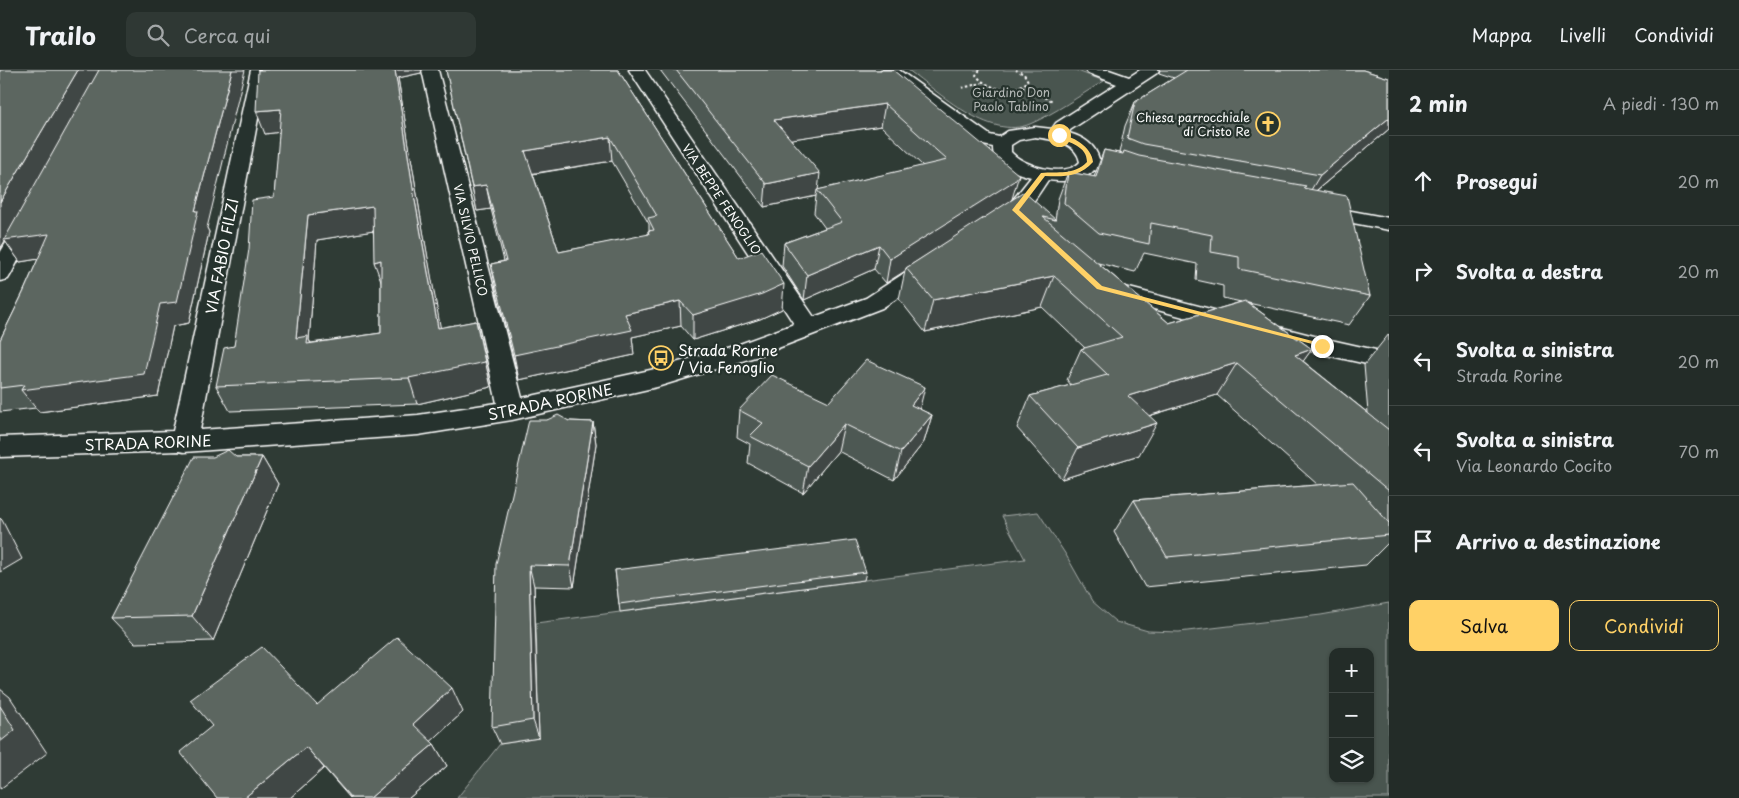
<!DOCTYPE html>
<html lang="it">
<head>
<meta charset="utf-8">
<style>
	body { margin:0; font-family:"Playpen Sans",sans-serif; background:#2f3834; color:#f1f3f6 }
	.controls { position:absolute; right:15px; bottom:15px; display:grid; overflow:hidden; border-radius:10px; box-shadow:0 1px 4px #0004 }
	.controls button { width:45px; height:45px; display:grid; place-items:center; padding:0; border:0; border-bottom:1px solid #404845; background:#232c28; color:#f1f3f6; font:25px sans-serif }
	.stop { position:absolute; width:15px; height:15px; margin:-11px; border:4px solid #ffd166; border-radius:50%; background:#fff }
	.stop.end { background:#ffd166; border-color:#fff; box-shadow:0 1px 5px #0008 }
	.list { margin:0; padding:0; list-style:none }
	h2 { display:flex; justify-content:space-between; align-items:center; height:65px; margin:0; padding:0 20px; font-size:21px }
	h2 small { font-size:16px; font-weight:400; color:#a3a7a8 }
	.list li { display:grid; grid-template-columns:32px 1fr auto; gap:15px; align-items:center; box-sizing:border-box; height:90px; padding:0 20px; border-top:1px solid #404845 }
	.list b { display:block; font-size:19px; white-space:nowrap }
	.list p { margin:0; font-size:16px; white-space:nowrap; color:#a3a7a8 }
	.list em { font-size:16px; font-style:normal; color:#a3a7a8 }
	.actions { display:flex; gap:10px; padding:15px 20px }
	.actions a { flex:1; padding:11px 0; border:1px solid #ffd166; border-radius:10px; text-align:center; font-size:18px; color:#ffd166 }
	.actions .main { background:#ffd166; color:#111 }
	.icon { flex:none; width:28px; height:28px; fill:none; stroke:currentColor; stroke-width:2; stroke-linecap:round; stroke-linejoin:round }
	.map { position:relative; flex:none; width:1389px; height:728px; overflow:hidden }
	header { display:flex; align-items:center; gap:30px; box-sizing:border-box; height:70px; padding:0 25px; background:#232c28; border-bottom:1px solid #404845 }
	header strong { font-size:24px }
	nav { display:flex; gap:28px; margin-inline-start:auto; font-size:18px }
	.search { width:350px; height:45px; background:#2f3834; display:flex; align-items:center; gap:12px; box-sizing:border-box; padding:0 18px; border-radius:10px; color:#a3a7a8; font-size:19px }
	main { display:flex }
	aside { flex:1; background:#232c28 }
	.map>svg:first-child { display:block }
</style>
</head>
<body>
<header>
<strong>Trailo</strong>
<div class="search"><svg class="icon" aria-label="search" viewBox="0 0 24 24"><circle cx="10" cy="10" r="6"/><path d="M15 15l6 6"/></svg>Cerca qui</div>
<nav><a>Mappa</a><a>Livelli</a><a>Condividi</a></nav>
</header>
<main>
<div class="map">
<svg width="1389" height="728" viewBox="0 0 1389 728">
	<rect width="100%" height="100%" fill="#2f3b35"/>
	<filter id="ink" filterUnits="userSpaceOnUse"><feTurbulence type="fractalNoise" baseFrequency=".02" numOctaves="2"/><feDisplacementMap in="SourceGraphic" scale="10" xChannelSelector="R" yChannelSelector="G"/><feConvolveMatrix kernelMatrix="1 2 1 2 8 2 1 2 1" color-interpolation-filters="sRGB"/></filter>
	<g filter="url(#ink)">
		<g fill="#4a544f" stroke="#a4aaa7" fill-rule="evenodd">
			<path d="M908,0H1075L1104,11C1080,25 1056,43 1030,54C989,71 939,22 908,0Z"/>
			<path d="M1038,442L1066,485L1092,531L1116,552L1148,561L1179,562L1321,545L1389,533V728H457L500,674L539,668L536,553L1025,489L1002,446ZM1333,582H1370V709H1333Z"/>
		</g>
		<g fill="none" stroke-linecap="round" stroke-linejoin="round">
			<g stroke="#fff" stroke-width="3">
				<g id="minor">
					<polygon points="251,0 267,0 200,360 418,345 497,333 422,0 438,0 522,328 655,299 737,275 794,254 629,0 645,0 814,247 866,228 926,189 934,187 942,189 945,194 942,199 882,238 755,287 657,317 512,350 418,365 184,382 179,381 0,387 0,367 173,361"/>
					<path d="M881,0H899L990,65L999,67L1008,61L1035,57L1052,59L1056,53L1117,14L1088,3L1086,0H1109L1129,7L1140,0H1159L1157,3L1070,60L1069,63C1083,67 1095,74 1099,89L1141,102L1144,106L1141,110L1134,112L1094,100C1084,112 1063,112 1048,110C1036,127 1019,161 994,154L991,150L1008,136L1031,107C1016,103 992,96 993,77L978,74L963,64ZM1035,67C1053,70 1076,71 1080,92C1066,108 1024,97 1011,82V75L1019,70Z"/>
					<polygon points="1314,134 1389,148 1389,160 1307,144 1304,140 1307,136"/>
					<polygon points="30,142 37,144 40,148 11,204 8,209 0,211 0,183 23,144"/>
					<polygon points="1102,211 1322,268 1389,283 1389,299 1322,284 1094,223 1090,218 1094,213"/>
				</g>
			</g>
			<g stroke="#fff" stroke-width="2" stroke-dasharray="2.5 2.5" stroke-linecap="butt">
				<path d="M980,0L976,5C988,20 1013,25 1028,11L1024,4L1016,0"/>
				<polyline points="1022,17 1053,31"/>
				<polyline points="962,18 982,13"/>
			</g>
			<use href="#minor" fill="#26332d" fill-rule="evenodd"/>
		</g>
		<g fill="#4e5853" stroke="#fff" fill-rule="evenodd">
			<polygon points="0,0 207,158 209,162 189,253 173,256 158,326 39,342 36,338 0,342 0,270 23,223 38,189 20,192 5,171 0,179"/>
			<path d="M258,0H422L421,3L398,8L421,149L440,258L476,251L491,317L417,334L230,341L216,316L234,276L274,127L280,62L265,64ZM373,161L381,211V263L311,273L309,270L317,170Z"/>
			<path d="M446,0H618L739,188L782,239L760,249L693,270L681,256L632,267L634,285L519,310L496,219L491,194L504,191L491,139L477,141ZM612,91L649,154V161H648V165L559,182L533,104Z"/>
			<path d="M660,0H893L1012,129L1010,131L1055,150L1058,129L1068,102L1094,107L1104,80L1119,83L1125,56L1135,32L1174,8L1159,3L1160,0H1363L1389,8V59L1316,121L1370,226L1349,255L1248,233L1312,279L1303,291L1368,343L1364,295L1389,264V472L1366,495L1145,517L1114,462L1134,430L1318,415L1217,325L1149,346L1139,385L1062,409L1017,358L1030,326L1071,315L1067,310L1081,279L1085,278L1042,237L925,262L899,229L905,201L886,213L874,199L804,230L782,196L784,173L825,158L814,143L816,126L764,137ZM881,56L923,96L818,120L791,69ZM1144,183L1197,194L1196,210L1223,216V228L1241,232L1169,253L1098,193L1135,202Z"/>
			<polygon points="829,332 919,339 932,345 924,372 894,410 838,381 803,423 748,393 750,374 737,367 739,340"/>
			<polygon points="547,350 593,352 596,374 574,517 534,516 539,668 500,674 492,657"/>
			<polygon points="236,387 262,387 278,414 213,571 135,573 111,548"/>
			<polygon points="615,500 866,502 864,510 620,542"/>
			<polygon points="317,635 463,642 431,671 434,674 447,696 409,728 350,728 324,698 290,728 217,728 212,656"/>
		</g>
		<g fill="#404744" stroke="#fff">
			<polygon points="78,0 99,0 49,164 63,185 20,192 5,171 0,179 0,132"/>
			<polygon points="232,0 245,0 207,158 209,162 189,253 173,256 158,326 39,342 21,320 160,234 195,141"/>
			<polygon points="395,0 422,0 421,3 398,8 421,149 445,283 438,258 414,125"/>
			<polygon points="885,34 881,56 772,72 774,50"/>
			<polygon points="281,39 290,61 265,64 256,41"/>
			<polygon points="1389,48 1389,59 1305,130 1320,105"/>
			<polygon points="610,67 612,91 529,104 525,81"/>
			<polygon points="820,103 818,121 817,120 816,126 764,137 766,114"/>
			<polygon points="1019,105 1012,129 1007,135 906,198 905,201 886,213 890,189"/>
			<polygon points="486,115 491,139 477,141 472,117"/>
			<polygon points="373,136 380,160 317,170 309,270 319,292 296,268 308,145"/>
			<polygon points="879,175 874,199 804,230 807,205"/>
			<polygon points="381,190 383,216 374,192"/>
			<polygon points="1054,206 1042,237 925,262 933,230"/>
			<polygon points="784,214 782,239 760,249 693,270 693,245"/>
			<polygon points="680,231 681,256 632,267 634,285 519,310 514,285 625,244"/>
			<polygon points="476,251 491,317 417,334 409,308"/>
			<polygon points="1312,279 1289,311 1295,285"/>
			<polygon points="1237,293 1217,325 1112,357 1128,326"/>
			<polygon points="925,317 918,345 911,335"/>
			<polygon points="932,345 924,372 894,410 901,382"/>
			<polygon points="593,352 596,374 574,517 570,496"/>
			<polygon points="1157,353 1139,385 1062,409 1078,378"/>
			<polygon points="844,354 838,381 803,423 808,396"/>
			<polygon points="262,387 278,414 213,571 192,546"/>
			<polygon points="0,448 2,450 22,489 0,502"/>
			<polygon points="529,495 534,516 539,668 533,650"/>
			<polygon points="452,618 463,642 425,677 413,654"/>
			<polygon points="0,619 10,627 47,683 0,719"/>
			<polygon points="434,674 447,696 409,728 370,728"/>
			<polygon points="306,677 324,698 290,728 244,728"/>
		</g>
		<g fill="#5b6661" stroke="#fff" fill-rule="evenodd">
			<polygon points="0,0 78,0 0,132"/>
			<polygon points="99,0 232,0 195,141 198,141 177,232 160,234 144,304 21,320 24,315 0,318 0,270 23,223 49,164 4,170"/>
			<path d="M258,0H395L414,125L438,258L476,251L485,292L409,308L216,316L224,278L234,276L249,179L252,130L274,127L281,39L256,41ZM373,136L374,192L381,190V263L307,274L308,266L296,268L308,145Z"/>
			<path d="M446,0H618L739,188L761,180L784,214L762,224L693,245L680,231L625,244L632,260L514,285L491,194L506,191L486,115L472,117ZM610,67L657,146L648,148L654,160L648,161L649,164L559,182L525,81Z"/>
			<polygon points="676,0 893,0 1019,105 1014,111 890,189 879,175 807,205 784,173 842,152 817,120 947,90 885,34 774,50 820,103 766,114"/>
			<polygon points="1187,0 1363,0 1389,8 1389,48 1320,105 1143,74 1127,68 1135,32"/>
			<polygon points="1104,80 1123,84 1124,81 1139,86 1306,116 1303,118 1347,126 1370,226 1239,199 1239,187 1211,182 1212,165 1151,153 1149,174 1099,163 1064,133 1068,102 1096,107"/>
			<polygon points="1024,122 1056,150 1043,147 1169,253 1245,231 1312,279 1295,285 1389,360 1389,421 1237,293 1128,326 1157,353 1078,378 1030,326 1107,305 1109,306 1081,279 1122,267 1054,206 933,230 906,198"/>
			<polygon points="866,290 925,317 911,335 932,345 901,382 844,354 808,396 750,366 763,353 739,340 772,305 829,332"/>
			<polygon points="558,345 569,351 593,352 570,496 529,495 533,650 492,657 496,494 529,350 547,350"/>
			<polygon points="228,380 236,387 262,387 192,546 111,548 194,387 213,387"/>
			<polygon points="1353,412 1389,453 1389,465 1167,487 1134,430"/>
			<polygon points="855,470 866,502 619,534 615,500"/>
			<polygon points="397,567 452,618 413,654 434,674 370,728 351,728 306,677 244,728 217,728 180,682 212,656 190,630 262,577 317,635"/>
			<polygon points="0,636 15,660 0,672"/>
		</g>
	</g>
	<path fill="#ffd166" d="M1057,64C1072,65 1092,77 1093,92C1080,107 1063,107 1045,106L1019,140L1102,216L1324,274V277L1097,219L1012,140L1041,103C1059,101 1073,106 1087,92C1087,76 1070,73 1057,67Z"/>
	<defs>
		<g id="church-ring" transform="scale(1.25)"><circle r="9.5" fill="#26332d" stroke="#ffd166" stroke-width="1.5"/><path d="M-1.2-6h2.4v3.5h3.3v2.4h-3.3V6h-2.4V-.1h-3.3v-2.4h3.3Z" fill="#ffd166"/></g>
		<g id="bus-ring" transform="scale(1.25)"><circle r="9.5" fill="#26332d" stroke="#ffd166" stroke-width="1.5"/><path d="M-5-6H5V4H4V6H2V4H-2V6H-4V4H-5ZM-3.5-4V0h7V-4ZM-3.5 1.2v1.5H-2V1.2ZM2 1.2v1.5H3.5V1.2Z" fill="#ffd166"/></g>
	</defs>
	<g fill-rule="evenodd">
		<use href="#church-ring" x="1268" y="54"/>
		<use href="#bus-ring" x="661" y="288"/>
	</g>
	<g text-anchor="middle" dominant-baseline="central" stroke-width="4.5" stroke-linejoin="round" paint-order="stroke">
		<g font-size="12" fill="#b7bbb9" stroke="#26332d">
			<text x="1011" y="22">Giardino Don<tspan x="1011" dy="14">Paolo Tablino</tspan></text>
		</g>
		<g font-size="12" fill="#fff" stroke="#26332d" text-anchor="end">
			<text x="1250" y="47">Chiesa parrocchiale<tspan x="1250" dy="14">di Cristo Re</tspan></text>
		</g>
		<g font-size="12" fill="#fff" stroke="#26332d">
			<text transform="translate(722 129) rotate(56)">VIA BEPPE FENOGLIO</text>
			<text transform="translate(471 170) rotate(77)">VIA SILVIO PELLICO</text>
		</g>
		<g font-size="15" fill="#fff" stroke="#26332d">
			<text transform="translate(221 186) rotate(-79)">VIA FABIO FILZI</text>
			<text transform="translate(550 331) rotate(-12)">STRADA RORINE</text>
			<text transform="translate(148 372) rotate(-2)">STRADA RORINE</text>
		</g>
		<g font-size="15" fill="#fff" stroke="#26332d" text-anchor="start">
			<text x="678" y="279">Strada Rorine<tspan x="678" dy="17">/ Via Fenoglio</tspan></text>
		</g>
	</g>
</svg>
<div class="controls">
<button>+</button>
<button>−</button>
<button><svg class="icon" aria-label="layers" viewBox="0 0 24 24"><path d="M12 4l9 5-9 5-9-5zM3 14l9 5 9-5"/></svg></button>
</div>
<div class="stop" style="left:1059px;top:65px"></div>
<div class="stop end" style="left:1322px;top:276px"></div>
</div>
<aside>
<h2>2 min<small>A piedi · 130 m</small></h2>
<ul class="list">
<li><svg class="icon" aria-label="ahead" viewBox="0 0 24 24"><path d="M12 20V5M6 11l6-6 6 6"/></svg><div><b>Prosegui</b></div><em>20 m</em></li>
<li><svg class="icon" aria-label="right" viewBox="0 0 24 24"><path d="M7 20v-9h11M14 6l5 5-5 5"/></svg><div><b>Svolta a destra</b></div><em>20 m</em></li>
<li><svg class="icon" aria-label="left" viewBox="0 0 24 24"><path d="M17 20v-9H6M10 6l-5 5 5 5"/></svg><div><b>Svolta a sinistra</b><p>Strada Rorine</p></div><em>20 m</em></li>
<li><svg class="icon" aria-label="left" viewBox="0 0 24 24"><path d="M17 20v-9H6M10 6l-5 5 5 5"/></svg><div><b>Svolta a sinistra</b><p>Via Leonardo Cocito</p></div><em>70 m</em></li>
<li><svg class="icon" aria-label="arrive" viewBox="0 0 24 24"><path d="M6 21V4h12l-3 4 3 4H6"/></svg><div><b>Arrivo a destinazione</b></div></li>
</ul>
<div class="actions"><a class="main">Salva</a><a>Condividi</a></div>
</aside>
</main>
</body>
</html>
